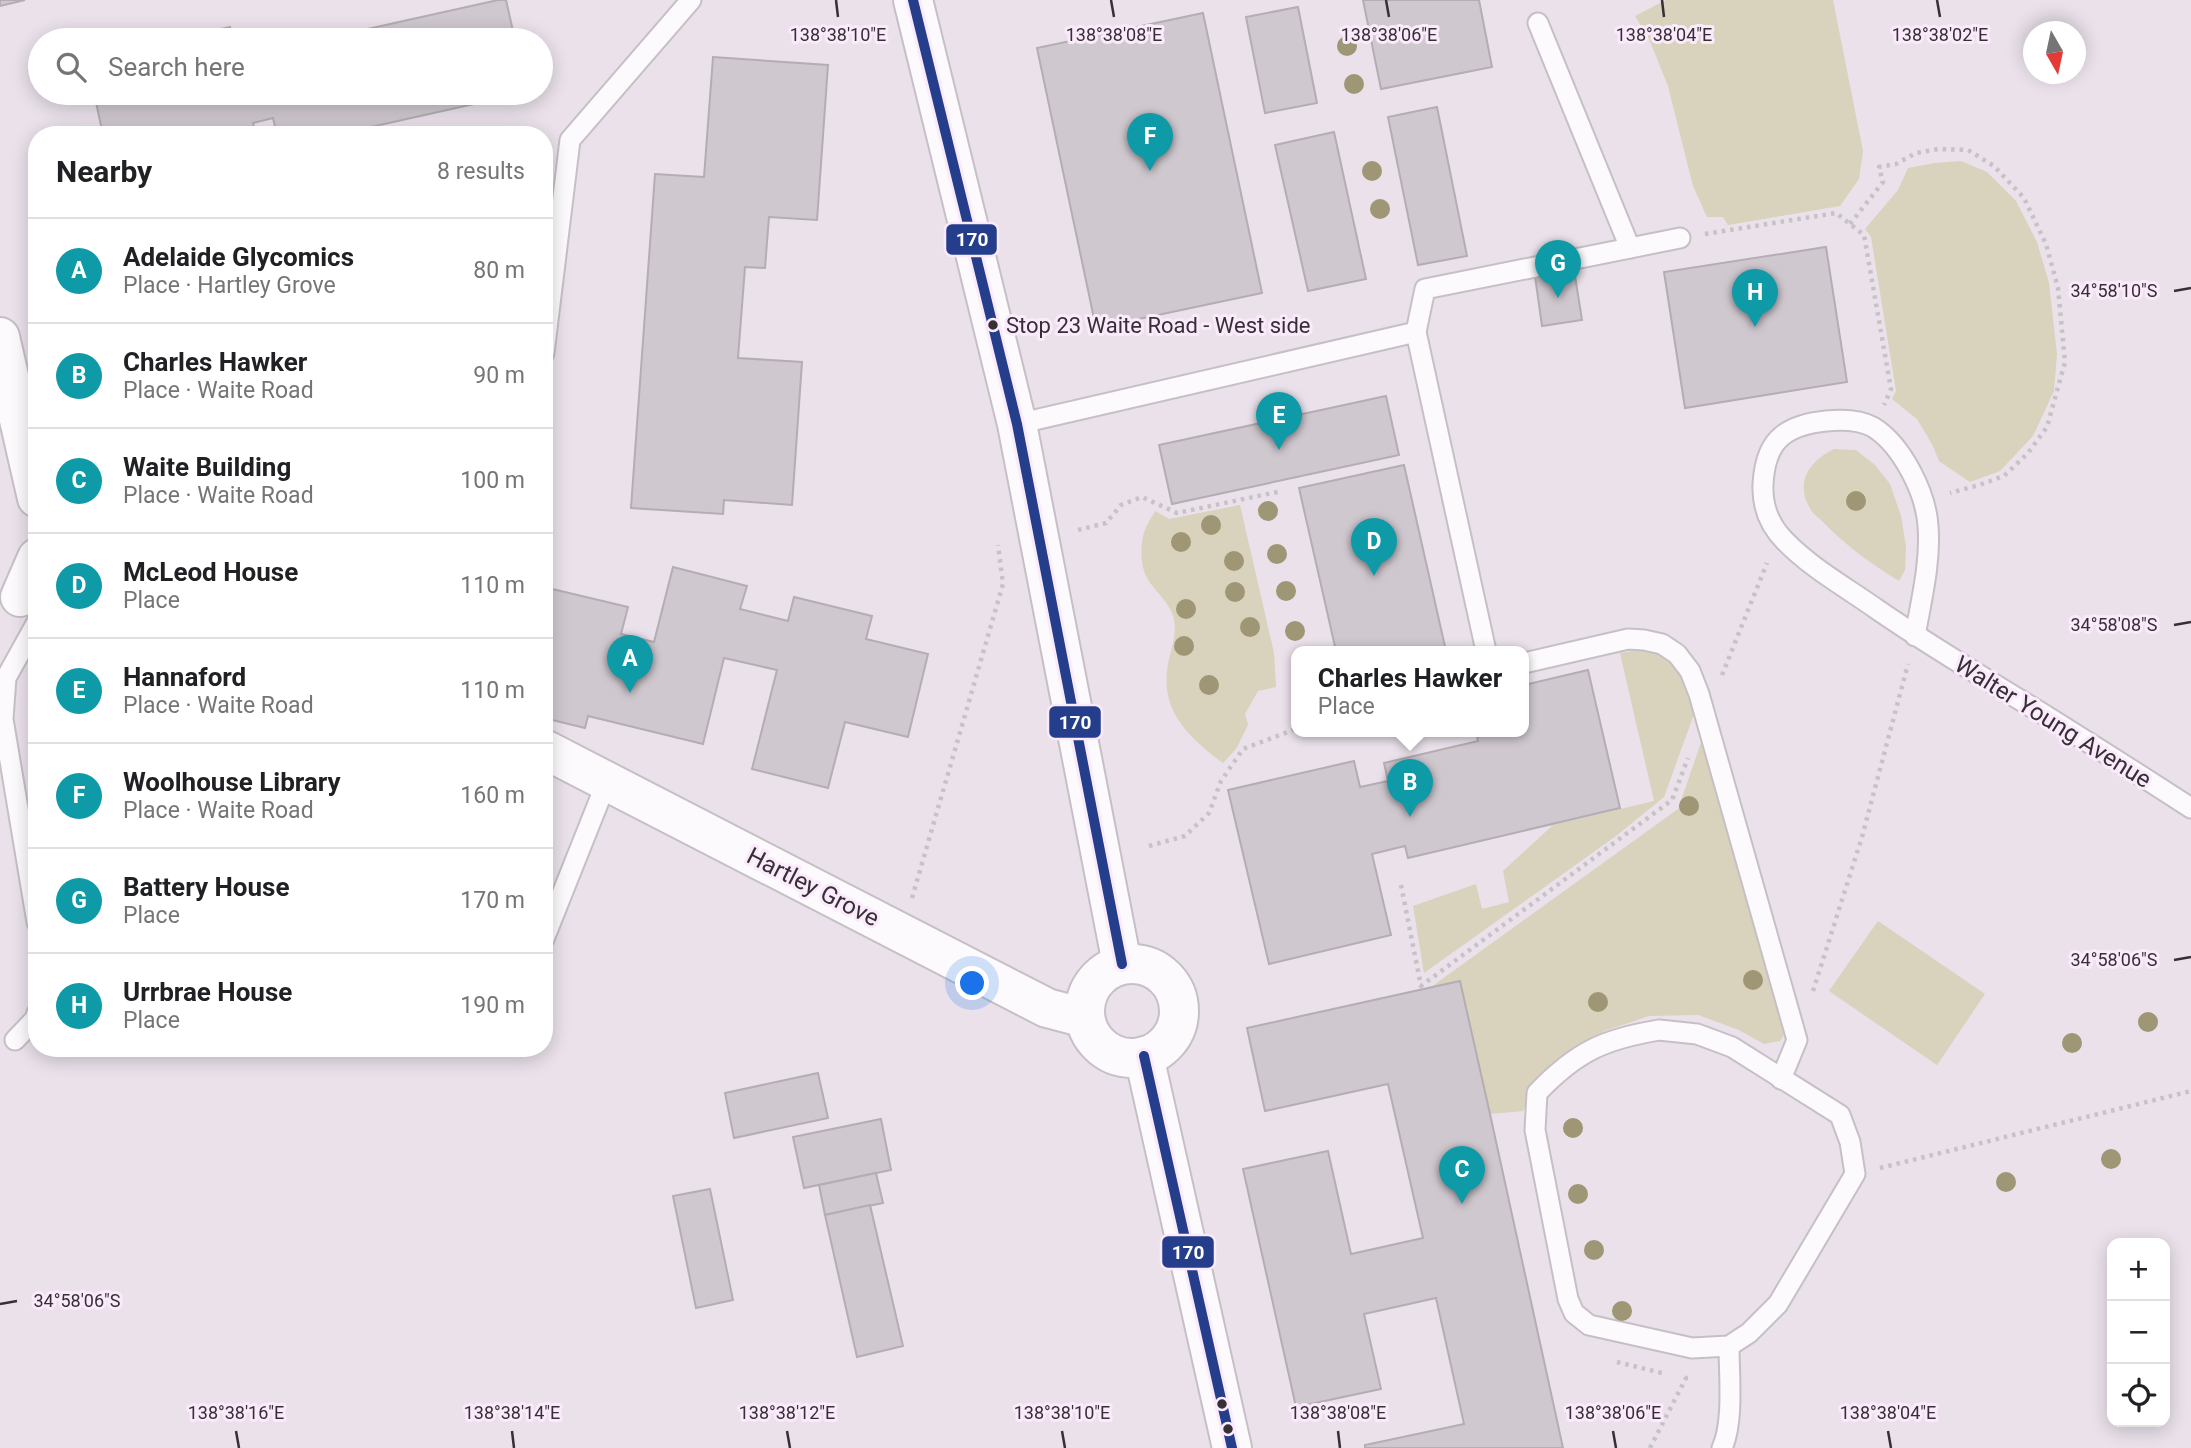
<!DOCTYPE html>
<html lang="en">
<head>
<meta charset="utf-8">
<style>
	body { margin:0; font-family:Roboto,sans-serif; background:#f6f6f6; color:#202124 }
	.controls { position:absolute; right:21px; bottom:21px; display:grid; overflow:hidden; border-radius:14px; box-shadow:0 4px 18px #0003 }
	.controls button { width:63px; height:63px; display:grid; place-items:center; padding:0; border:0; border-bottom:2px solid #e0e0e0; background:#fff; color:#202124; font:35px sans-serif }
	.compass { position:absolute; left:2023px; top:21px; width:63px; height:63px; border-radius:50%; background:#fff; box-shadow:0 4px 18px #0003; rotate:171deg }
	.you { position:absolute; left:973px; top:984px; width:24px; height:24px; margin:-18px; border:5px solid #fff; border-radius:50%; background:#1a73e8; box-shadow:0 0 0 10px #1a73e833 }
	.badge { display:grid; place-items:center; width:46px; height:46px; border-radius:50%; background:#0b8043; color:#fff; font-size:23px; font-weight:700 }
	.pin { position:absolute; translate:-50% -58px; filter:drop-shadow(0 2px 4px #0008) }
	.pin::after { content:''; position:absolute; top:37px; width:24px; height:21px; background:inherit; clip-path:polygon(0 0,100% 0,50% 100%) }
	.popup { position:absolute; left:1291px; top:646px; width:238px; height:91px; box-sizing:border-box; display:grid; place-content:center; border-radius:14px; background:#fff; filter:drop-shadow(0 2px 5px #0005); font-size:23px; white-space:nowrap; color:#757577 }
	.popup b { font-size:26px; color:#202124 }
	.popup::after { content:''; position:absolute; left:50%; top:100%; margin-left:-14px; border:14px solid transparent; border-top-color:#fff }
	.list { margin:0; padding:0; list-style:none }
	h2 { display:flex; justify-content:space-between; align-items:center; height:91px; margin:0; padding:0 28px; font-size:30px }
	h2 small { font-size:23px; font-weight:400; color:#757577 }
	.list li { display:grid; grid-template-columns:46px 1fr auto; gap:21px; align-items:center; box-sizing:border-box; height:105px; padding:0 28px; border-top:2px solid #e0e0e0 }
	.list b { display:block; font-size:26px; white-space:nowrap }
	.list p { margin:0; font-size:23px; white-space:nowrap; color:#757577 }
	.list em { font-size:23px; font-style:normal; color:#757577 }
	.icon { flex:none; width:38px; height:38px; fill:none; stroke:currentColor; stroke-width:2; stroke-linecap:round; stroke-linejoin:round }
	.map { position:relative; flex:none; width:2191px; height:1448px; overflow:hidden }
	.search { position:absolute; background:#fff; box-shadow:0 4px 18px #0003; left:28px; top:28px; width:525px; height:77px; display:flex; align-items:center; gap:18px; box-sizing:border-box; padding:0 24px; border-radius:38px; color:#757577; font-size:26px }
	.panel { position:absolute; background:#fff; box-shadow:0 4px 18px #0003; left:28px; top:126px; width:525px; height:931px; border-radius:28px }
	.map>svg:first-child { display:block }
</style>
</head>
<body>
<div class="map">
<svg width="2191" height="1448" viewBox="0 0 2191 1448">
	<rect width="100%" height="100%" fill="#eae1ea"/>
	<g fill="#d9d2bc">
		<polygon points="1666,0 1833,0 1863,151 1859,179 1840,206 1728,225 1723,217 1707,217 1693,186 1668,86 1649,39 1635,16"/>
		<polygon points="1961,161 1987,172 2016,201 2037,242 2049,283 2057,354 2054,391 2033,436 2000,471 1970,482 1939,461 1932,444 1917,419 1892,399 1896,391 1871,237 1865,229 1898,190 1908,168 1935,163"/>
		<path d="M1834,449L1856,450L1875,465L1890,484L1901,516L1906,547L1905,570L1899,581C1871,564 1845,545 1822,521C1819,518 1813,514 1811,510C1794,482 1809,462 1834,449Z"/>
		<path d="M1240,505L1274,653L1276,687L1258,691L1245,714L1248,725L1236,749L1223,763C1192,740 1162,714 1167,671C1169,651 1180,633 1172,613C1166,599 1154,590 1147,578C1140,565 1140,543 1145,530C1147,524 1152,517 1155,511L1169,519Z"/>
		<path d="M1644,649C1678,659 1683,674 1698,703L1664,797L1616,836L1424,973L1413,906L1476,884L1482,909L1509,902L1503,871L1553,825L1654,801L1620,653Z"/>
		<polygon points="1705,731 1788,1029 1780,1041 1764,1044 1739,1030 1698,1015 1649,1016 1605,1031 1567,1056 1539,1081 1523,1111 1490,1114 1460,981 1431,987 1678,809"/>
		<polygon points="1878,921 1985,994 1937,1065 1829,991"/>
	</g>
	<g fill="#cfc8cf" stroke="#b4adb4" stroke-width="2">
		<polygon points="0,0 25,0 0,6"/>
		<polygon points="498,0 506,0 515,40 318,40"/>
		<polygon points="1363,0 1479,0 1492,67 1381,89"/>
		<polygon points="1298,7 1317,103 1265,113 1246,17"/>
		<polygon points="1203,13 1262,293 1096,328 1037,48"/>
		<polygon points="230,27 233,40 171,40"/>
		<polygon points="713,57 828,65 817,220 769,217 765,268 745,267 738,358 802,362 792,505 724,500 723,514 631,508 655,174 704,177"/>
		<polygon points="94,93 523,93 335,135 277,135 273,118 253,123 256,135 103,135"/>
		<polygon points="1437,107 1467,256 1418,265 1388,117"/>
		<polygon points="1334,132 1366,279 1308,291 1275,145"/>
		<polygon points="1826,247 1847,382 1685,408 1664,272"/>
		<polygon points="1574,270 1582,320 1542,326 1535,276"/>
		<polygon points="1386,396 1399,455 1172,504 1159,445"/>
		<polygon points="1404,465 1446,651 1336,651 1299,488"/>
		<polygon points="673,567 747,586 740,609 788,621 794,597 872,616 866,639 928,654 908,737 845,722 828,788 752,769 777,670 724,658 703,744 588,716 585,728 544,718 544,603 548,588 628,607 621,634 654,642"/>
		<polygon points="1588,670 1620,808 1408,858 1405,846 1372,854 1391,935 1269,964 1228,790 1354,761 1360,787 1388,781 1384,763 1478,741 1476,731 1524,731 1524,685"/>
		<polygon points="1460,981 1490,1114 1563,1448 1365,1448 1365,1445 1464,1424 1436,1298 1364,1314 1381,1389 1296,1407 1243,1169 1328,1151 1351,1254 1423,1238 1388,1084 1265,1111 1247,1028"/>
		<polygon points="818,1073 828,1118 734,1138 725,1093"/>
		<polygon points="881,1119 891,1170 804,1188 793,1137"/>
		<polygon points="876,1173 883,1203 825,1215 819,1185"/>
		<polygon points="710,1189 733,1300 696,1308 673,1196"/>
		<polygon points="870,1205 903,1346 857,1357 825,1215"/>
	</g>
	<g fill="none" stroke-linecap="round" stroke-linejoin="round">
		<g stroke="#c6c0c6" stroke-width="23">
			<g id="service">
				<polyline points="1538,23 1630,248"/>
				<polyline points="544,353 570,140 691,0"/>
				<polyline points="1017,424 1416,332"/>
				<polyline points="37,622 6,678 3,719 37,922"/>
				<path d="M1915,636C1921,601 1931,562 1928,526C1926,493 1902,445 1873,427C1851,415 1801,420 1782,436C1768,447 1764,467 1763,484C1762,506 1769,525 1785,541C1811,568 1847,588 1878,610C1933,648 1991,682 2048,717C2096,747 2143,777 2191,808"/>
				<polyline points="1486,651 1416,332 1425,289 1680,238"/>
				<polyline points="1524,663 1628,639 1644,640 1662,644 1677,654 1690,671 1699,694 1797,1040 1781,1079"/>
				<polyline points="544,939 607,781"/>
				<path d="M1659,1030L1697,1034L1732,1047L1840,1115L1850,1142L1855,1174L1778,1304L1749,1333L1729,1346L1692,1348L1589,1325L1574,1313L1568,1299L1535,1130L1537,1093C1576,1052 1604,1039 1659,1030Z"/>
				<polyline points="15,1040 35,1019 37,1013"/>
				<path d="M1722,1448C1734,1422 1729,1375 1729,1346"/>
			</g>
		</g>
		<g stroke="#c6c0c6" stroke-width="42">
			<g id="minor">
				<polyline points="0,337 37,498"/>
				<polyline points="20,597 37,558"/>
				<polyline points="544,749 1047,1008 1085,1018"/>
			</g>
		</g>
		<g stroke="#c6c0c6" stroke-width="42">
			<g id="tertiary">
				<polyline points="913,0 1017,424 1122,964"/>
				<circle cx="1132" cy="1011" r="47"/>
				<polyline points="1144,1056 1232,1448"/>
			</g>
		</g>
		<g stroke="#c6c3c6" stroke-width="4.5" stroke-dasharray="3.5 5" stroke-linecap="butt">
			<polyline points="1850,224 1883,182 1879,167 1896,164 1916,153 1938,149 1968,150 1994,166 2024,198 2046,244 2058,288 2065,362 2047,427 2028,453 2004,476 1979,485 1950,493"/>
			<polyline points="1705,234 1836,213 1864,235 1891,389 1884,405"/>
			<polyline points="1078,530 1106,523 1121,505 1142,497 1177,513 1282,491"/>
			<polyline points="1722,675 1767,563"/>
			<polyline points="1149,846 1185,836 1209,813 1221,781 1243,749 1296,729"/>
			<polyline points="1401,885 1421,986 1672,800 1688,758"/>
			<polyline points="912,898 1003,584 998,545"/>
			<polyline points="1813,991 1862,837 1908,664"/>
			<polyline points="1880,1168 2191,1091"/>
			<polyline points="1617,1362 1666,1374"/>
			<polyline points="1650,1448 1686,1378 1681,1377"/>
		</g>
		<use href="#service" stroke="#fcfafc" stroke-width="19"/>
		<use href="#minor" stroke="#fcfafc" stroke-width="38"/>
		<use href="#tertiary" stroke="#fcfafc" stroke-width="38"/>
		<g stroke="#fbeafb" stroke-width="16">
			<g id="bus-1">
				<polyline points="913,0 1017,424 1122,964"/>
				<polyline points="1144,1056 1232,1448"/>
			</g>
		</g>
		<use href="#bus-1" stroke="#243e8c" stroke-width="10"/>
	</g>
	<g fill="#9f9675">
		<circle cx="1347" cy="46" r="10"/>
		<circle cx="1354" cy="84" r="10"/>
		<circle cx="1372" cy="171" r="10"/>
		<circle cx="1380" cy="209" r="10"/>
		<circle cx="1856" cy="501" r="10"/>
		<circle cx="1268" cy="511" r="10"/>
		<circle cx="1211" cy="525" r="10"/>
		<circle cx="1181" cy="542" r="10"/>
		<circle cx="1277" cy="554" r="10"/>
		<circle cx="1234" cy="561" r="10"/>
		<circle cx="1286" cy="591" r="10"/>
		<circle cx="1235" cy="592" r="10"/>
		<circle cx="1186" cy="609" r="10"/>
		<circle cx="1250" cy="627" r="10"/>
		<circle cx="1295" cy="631" r="10"/>
		<circle cx="1184" cy="646" r="10"/>
		<circle cx="1209" cy="685" r="10"/>
		<circle cx="1689" cy="806" r="10"/>
		<circle cx="1753" cy="980" r="10"/>
		<circle cx="1598" cy="1002" r="10"/>
		<circle cx="2148" cy="1022" r="10"/>
		<circle cx="2072" cy="1043" r="10"/>
		<circle cx="1573" cy="1128" r="10"/>
		<circle cx="2111" cy="1159" r="10"/>
		<circle cx="2006" cy="1182" r="10"/>
		<circle cx="1578" cy="1194" r="10"/>
		<circle cx="1594" cy="1250" r="10"/>
		<circle cx="1622" cy="1311" r="10"/>
	</g>
	<path fill="none" stroke="#363036" stroke-width="2.5" d="M836,0L838,17M1111,0L1114,17M1386,0L1389,17M1662,0L1664,17M1937,0L1940,17M2174,291L2191,288M2174,625L2191,622M2174,960L2191,957M0,1304L17,1301M236,1431L239,1448M512,1431L514,1448M787,1431L790,1448M1062,1431L1065,1448M1338,1431L1340,1448M1613,1431L1616,1448M1888,1431L1891,1448"/>
	<g fill="#363036" stroke="#fbeafb" stroke-width="2.5">
		<circle cx="993" cy="325" r="6"/>
		<circle cx="1222" cy="1404" r="6"/>
		<circle cx="1228" cy="1429" r="6"/>
	</g>
	<g text-anchor="middle" dominant-baseline="central" stroke-width="6" stroke-linejoin="round" paint-order="stroke">
		<g font-size="22" fill="#363036" stroke="#fbeafb" text-anchor="start">
			<text x="1006" y="325">Stop 23 Waite Road - West side</text>
		</g>
		<g font-size="24" fill="#363036" stroke="#fbeafb">
			<text transform="translate(2053 722) rotate(32)">Walter Young Avenue</text>
			<text transform="translate(813 887) rotate(27)">Hartley Grove</text>
		</g>
	</g>
	<g font-size="18" text-anchor="middle" fill="#363036" stroke="#fbeafb" stroke-width="6" stroke-linejoin="round" paint-order="stroke">
		<text x="838" y="41">138°38'10"E</text>
		<text x="1114" y="41">138°38'08"E</text>
		<text x="1389" y="41">138°38'06"E</text>
		<text x="1664" y="41">138°38'04"E</text>
		<text x="1940" y="41">138°38'02"E</text>
		<text x="2114" y="297">34°58'10"S</text>
		<text x="2114" y="631">34°58'08"S</text>
		<text x="2114" y="966">34°58'06"S</text>
		<text x="77" y="1307">34°58'06"S</text>
		<text x="236" y="1419">138°38'16"E</text>
		<text x="512" y="1419">138°38'14"E</text>
		<text x="787" y="1419">138°38'12"E</text>
		<text x="1062" y="1419">138°38'10"E</text>
		<text x="1338" y="1419">138°38'08"E</text>
		<text x="1613" y="1419">138°38'06"E</text>
		<text x="1888" y="1419">138°38'04"E</text>
	</g>
	<g stroke="#fbeafb" stroke-width="2.5">
		<rect x="945" y="223" width="53" height="33" rx="7" fill="#243e8c"/>
		<rect x="1048" y="705" width="54" height="34" rx="7" fill="#243e8c"/>
		<rect x="1161" y="1235" width="54" height="34" rx="7" fill="#243e8c"/>
	</g>
	<g font-size="19" text-anchor="middle" font-weight="bold" fill="#fff">
		<text x="972" y="246">170</text>
		<text x="1075" y="729">170</text>
		<text x="1188" y="1259">170</text>
	</g>
</svg>
<div class="controls">
<button>+</button>
<button>−</button>
<button><svg class="icon" aria-label="locate" viewBox="0 0 24 24"><circle cx="12" cy="12" r="6"/><path d="M12 2v4M12 18v4M2 12h4M18 12h4"/></svg></button>
</div>
<svg class="compass" viewBox="-18 -18 36 36"><path d="M0-13l5 13h-10z" fill="#e53935"/><path d="M0 13l5-13h-10z" fill="#757577"/></svg>
<div class="you"></div>
<div class="pin badge" style="left:630px;top:693px;background:#0f9aa8">A</div>
<div class="pin badge" style="left:1410px;top:817px;background:#0f9aa8">B</div>
<div class="popup"><b>Charles Hawker</b>Place</div>
<div class="pin badge" style="left:1462px;top:1204px;background:#0f9aa8">C</div>
<div class="pin badge" style="left:1374px;top:576px;background:#0f9aa8">D</div>
<div class="pin badge" style="left:1279px;top:450px;background:#0f9aa8">E</div>
<div class="pin badge" style="left:1150px;top:171px;background:#0f9aa8">F</div>
<div class="pin badge" style="left:1558px;top:298px;background:#0f9aa8">G</div>
<div class="pin badge" style="left:1755px;top:327px;background:#0f9aa8">H</div>
<div class="search"><svg class="icon" aria-label="search" viewBox="0 0 24 24"><circle cx="10" cy="10" r="6"/><path d="M15 15l6 6"/></svg>Search here</div>
<section class="panel">
<h2>Nearby<small>8 results</small></h2>
<ul class="list">
<li><span class="badge" style="background:#0f9aa8">A</span><div><b>Adelaide Glycomics</b><p>Place · Hartley Grove</p></div><em>80 m</em></li>
<li><span class="badge" style="background:#0f9aa8">B</span><div><b>Charles Hawker</b><p>Place · Waite Road</p></div><em>90 m</em></li>
<li><span class="badge" style="background:#0f9aa8">C</span><div><b>Waite Building</b><p>Place · Waite Road</p></div><em>100 m</em></li>
<li><span class="badge" style="background:#0f9aa8">D</span><div><b>McLeod House</b><p>Place</p></div><em>110 m</em></li>
<li><span class="badge" style="background:#0f9aa8">E</span><div><b>Hannaford</b><p>Place · Waite Road</p></div><em>110 m</em></li>
<li><span class="badge" style="background:#0f9aa8">F</span><div><b>Woolhouse Library</b><p>Place · Waite Road</p></div><em>160 m</em></li>
<li><span class="badge" style="background:#0f9aa8">G</span><div><b>Battery House</b><p>Place</p></div><em>170 m</em></li>
<li><span class="badge" style="background:#0f9aa8">H</span><div><b>Urrbrae House</b><p>Place</p></div><em>190 m</em></li>
</ul>
</section>
</div>
</body>
</html>
